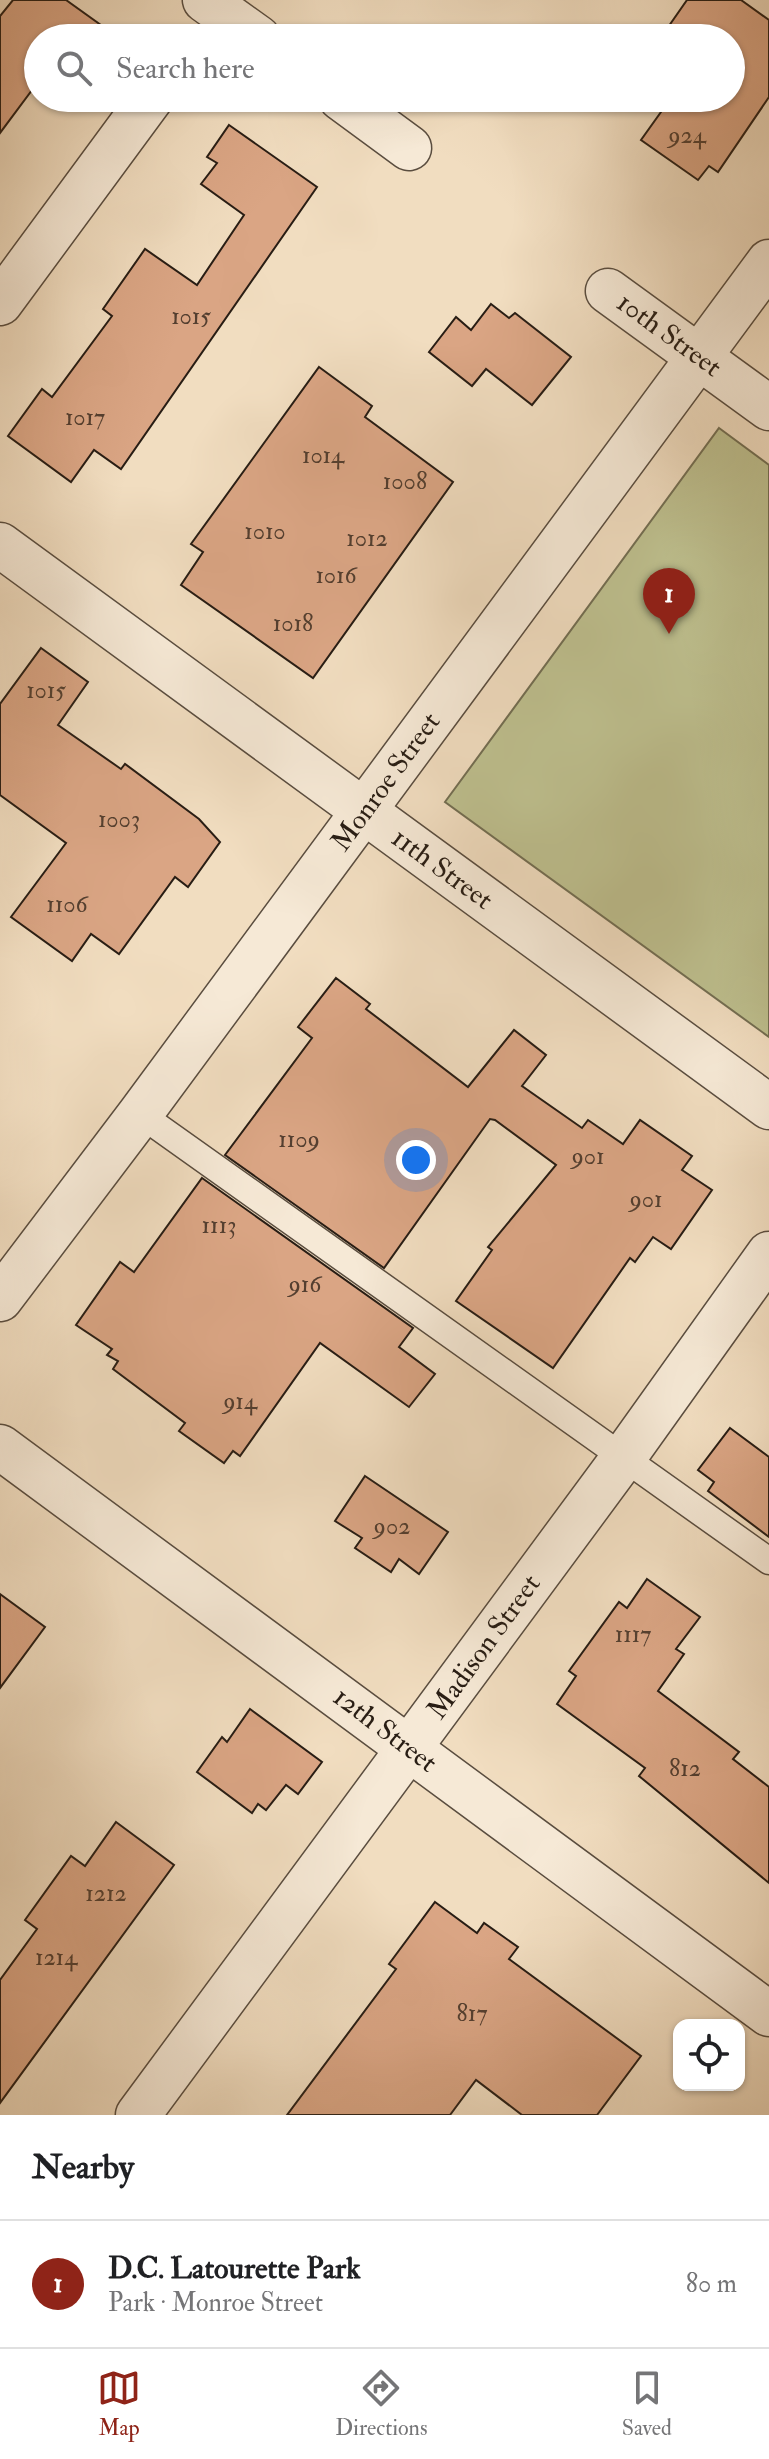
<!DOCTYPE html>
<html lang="en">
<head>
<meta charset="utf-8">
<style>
	body { margin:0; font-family:"IM FELL Double Pica",serif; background:#f2f2f2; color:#202124 }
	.controls { position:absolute; right:24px; bottom:24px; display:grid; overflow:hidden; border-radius:16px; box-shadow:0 2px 6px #0004 }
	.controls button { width:72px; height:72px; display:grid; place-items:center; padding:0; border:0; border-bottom:2px solid #e0e0e0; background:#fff; color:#202124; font:40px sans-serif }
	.you { position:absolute; left:416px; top:1160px; width:28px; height:28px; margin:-20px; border:6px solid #fff; border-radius:50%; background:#1a73e8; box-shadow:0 0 0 12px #1a73e833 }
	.badge { display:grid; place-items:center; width:52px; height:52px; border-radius:50%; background:#8f2418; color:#fff; font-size:26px; font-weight:700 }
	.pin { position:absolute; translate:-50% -66px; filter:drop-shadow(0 2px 4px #0008) }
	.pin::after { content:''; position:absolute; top:42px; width:28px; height:24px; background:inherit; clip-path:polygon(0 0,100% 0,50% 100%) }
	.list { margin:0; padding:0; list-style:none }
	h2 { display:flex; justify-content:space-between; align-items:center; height:104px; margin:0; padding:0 32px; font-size:34px }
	h2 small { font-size:26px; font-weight:400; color:#757577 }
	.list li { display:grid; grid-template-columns:52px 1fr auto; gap:24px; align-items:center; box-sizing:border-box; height:128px; padding:0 32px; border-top:2px solid #e0e0e0 }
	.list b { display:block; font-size:30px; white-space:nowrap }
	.list p { margin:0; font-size:26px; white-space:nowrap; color:#757577 }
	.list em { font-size:26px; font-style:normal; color:#757577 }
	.icon { flex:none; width:44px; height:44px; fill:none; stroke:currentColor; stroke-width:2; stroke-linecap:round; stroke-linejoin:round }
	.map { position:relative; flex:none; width:769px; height:2115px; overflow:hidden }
	.search { position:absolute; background:#fff; box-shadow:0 2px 6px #0004; left:24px; right:24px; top:24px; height:88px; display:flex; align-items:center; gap:20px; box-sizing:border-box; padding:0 28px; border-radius:44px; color:#757577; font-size:30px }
	.sheet { height:232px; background:#fff }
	nav { display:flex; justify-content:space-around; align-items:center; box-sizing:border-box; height:112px; border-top:2px solid #e0e0e0; background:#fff; font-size:22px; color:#757577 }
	nav a { display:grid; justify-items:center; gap:4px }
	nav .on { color:#8f2418 }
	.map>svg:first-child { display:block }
</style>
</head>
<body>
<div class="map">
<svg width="769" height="2115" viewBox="0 0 769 2115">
	<rect width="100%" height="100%" fill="#f1ddc0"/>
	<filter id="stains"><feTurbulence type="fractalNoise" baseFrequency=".0025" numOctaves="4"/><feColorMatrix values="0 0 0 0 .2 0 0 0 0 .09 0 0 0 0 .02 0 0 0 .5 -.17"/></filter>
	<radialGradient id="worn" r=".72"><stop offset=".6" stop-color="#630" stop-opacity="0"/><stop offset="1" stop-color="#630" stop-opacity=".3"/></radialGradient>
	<polygon fill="#bec08f" stroke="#736e52" stroke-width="2" points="719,428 769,465 769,1037 445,802"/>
	<g fill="#daa584" stroke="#281d14" stroke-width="2">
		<polygon points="13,0 66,0 119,38 38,38 38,82 0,133 0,16"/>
		<polygon points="687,0 741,0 769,20 769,97 718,172 709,166 698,180 641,140 671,98 731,98 731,38 671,38 664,33"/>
		<polygon points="229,125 317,187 121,469 94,450 71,482 8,436 42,389 52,397 112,316 103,309 145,249 197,285 244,215 201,184 217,163 207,157"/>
		<polygon points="491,304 509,318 515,313 571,357 532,405 486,369 472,386 429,352 456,317 471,330"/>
		<polygon points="319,367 372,406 365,417 453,482 313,678 181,585 203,552 191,544"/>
		<polygon points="41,648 88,682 58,725 121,769 125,764 199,819 220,842 188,887 175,877 119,954 91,934 72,961 11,917 66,843 0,795 0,704"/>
		<polygon points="336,978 370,1004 366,1009 468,1087 514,1030 546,1055 522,1086 582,1128 588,1120 623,1144 640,1120 692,1156 682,1170 712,1190 671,1249 653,1237 635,1262 630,1258 553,1368 456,1301 492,1250 488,1247 556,1165 495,1120 490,1119 384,1268 225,1155 312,1038 298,1027"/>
		<polygon points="202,1178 413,1328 399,1347 435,1374 409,1407 320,1343 240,1456 233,1451 224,1463 179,1431 185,1423 113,1369 118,1361 107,1355 112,1349 76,1325 120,1262 134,1272"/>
		<polygon points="730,1428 769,1457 769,1537 708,1491 714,1482 698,1470"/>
		<polygon points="365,1476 448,1532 419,1574 399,1559 391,1572 355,1548 362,1538 335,1521"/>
		<polygon points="647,1579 700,1617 676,1649 684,1654 658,1691 739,1752 733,1759 769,1787 769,1883 639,1776 645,1768 557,1704 576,1676 569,1671 619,1602 627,1608"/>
		<polygon points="0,1594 45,1627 0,1688"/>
		<polygon points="250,1709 322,1762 298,1794 286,1785 266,1810 258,1804 252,1813 197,1772 222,1737 227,1742"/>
		<polygon points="116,1822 174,1865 0,2103 0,1980 37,1929 25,1920 71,1856 85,1866"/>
		<polygon points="435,1902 477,1933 484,1923 518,1947 509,1959 641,2056 597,2115 522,2115 476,2080 450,2115 287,2115 396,1969 389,1964"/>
	</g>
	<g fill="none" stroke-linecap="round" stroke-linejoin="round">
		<g stroke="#5a4d3f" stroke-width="29">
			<polyline id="service" points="140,1114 769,1561"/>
		</g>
		<g stroke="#5a4d3f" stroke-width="47">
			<g id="minor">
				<polyline points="205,0 258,38"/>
				<polyline points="341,98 409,148"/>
				<polyline points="608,291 769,408"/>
				<polyline points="0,303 151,98"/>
				<polyline points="0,545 769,1107"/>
				<polyline points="0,1299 140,1114 769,262"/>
				<polyline points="138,2115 624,1457 769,1254"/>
			</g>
		</g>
		<g stroke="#5a4d3f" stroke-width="47">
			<polyline id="tertiary" points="0,1447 769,2014"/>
		</g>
		<use href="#service" stroke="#f6e9d6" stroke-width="26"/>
		<use href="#minor" stroke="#f6e9d6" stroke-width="44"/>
		<use href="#tertiary" stroke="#f6e9d6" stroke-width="44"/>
	</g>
	<g text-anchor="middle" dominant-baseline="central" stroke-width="7" stroke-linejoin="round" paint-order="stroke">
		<g font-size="24" fill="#543f30">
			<text x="687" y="135">924</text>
			<text x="191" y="316">1015</text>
			<text x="85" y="417">1017</text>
			<text x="323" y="455">1014</text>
			<text x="405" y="481">1008</text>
			<text x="265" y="531">1010</text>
			<text x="367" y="538">1012</text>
			<text x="336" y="575">1016</text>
			<text x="293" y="623">1018</text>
			<text x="46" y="690">1015</text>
			<text x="119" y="819">1003</text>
			<text x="67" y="904">1106</text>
			<text x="299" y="1139">1109</text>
			<text x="588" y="1156">901</text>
			<text x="646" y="1199">901</text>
			<text x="219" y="1225">1113</text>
			<text x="305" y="1284">916</text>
			<text x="240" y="1401">914</text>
			<text x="392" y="1526">902</text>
			<text x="633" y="1634">1117</text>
			<text x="685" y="1768">812</text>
			<text x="106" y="1893">1212</text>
			<text x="56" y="1957">1214</text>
			<text x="472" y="2013">817</text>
		</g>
		<g font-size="28" fill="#281d14" stroke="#f6e9d6">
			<text transform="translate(669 335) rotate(36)">10th Street</text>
			<text transform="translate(386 782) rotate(-54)">Monroe Street</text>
			<text transform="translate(442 869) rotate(36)">11th Street</text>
			<text transform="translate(484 1647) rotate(-54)">Madison Street</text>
			<text transform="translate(385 1730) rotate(37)">12th Street</text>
		</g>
	</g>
	<rect width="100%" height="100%" filter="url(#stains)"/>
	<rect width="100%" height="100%" fill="url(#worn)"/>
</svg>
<div class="controls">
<button><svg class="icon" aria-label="locate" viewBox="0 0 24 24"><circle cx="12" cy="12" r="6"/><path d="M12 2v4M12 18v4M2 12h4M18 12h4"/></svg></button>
</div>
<div class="you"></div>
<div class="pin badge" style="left:669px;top:634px">1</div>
<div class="search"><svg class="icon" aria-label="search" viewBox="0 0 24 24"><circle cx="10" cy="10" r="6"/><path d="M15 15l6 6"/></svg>Search here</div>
</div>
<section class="sheet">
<h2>Nearby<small></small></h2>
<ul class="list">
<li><span class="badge">1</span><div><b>D.C. Latourette Park</b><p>Park · Monroe Street</p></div><em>80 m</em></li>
</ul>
</section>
<nav>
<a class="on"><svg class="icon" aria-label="map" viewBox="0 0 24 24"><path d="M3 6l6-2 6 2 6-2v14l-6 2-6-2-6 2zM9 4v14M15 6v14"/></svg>Map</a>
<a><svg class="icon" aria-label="directions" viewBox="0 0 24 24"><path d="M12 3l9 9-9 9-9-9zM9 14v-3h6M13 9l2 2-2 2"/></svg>Directions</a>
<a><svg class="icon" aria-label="saved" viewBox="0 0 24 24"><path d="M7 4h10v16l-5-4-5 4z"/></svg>Saved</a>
</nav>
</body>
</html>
